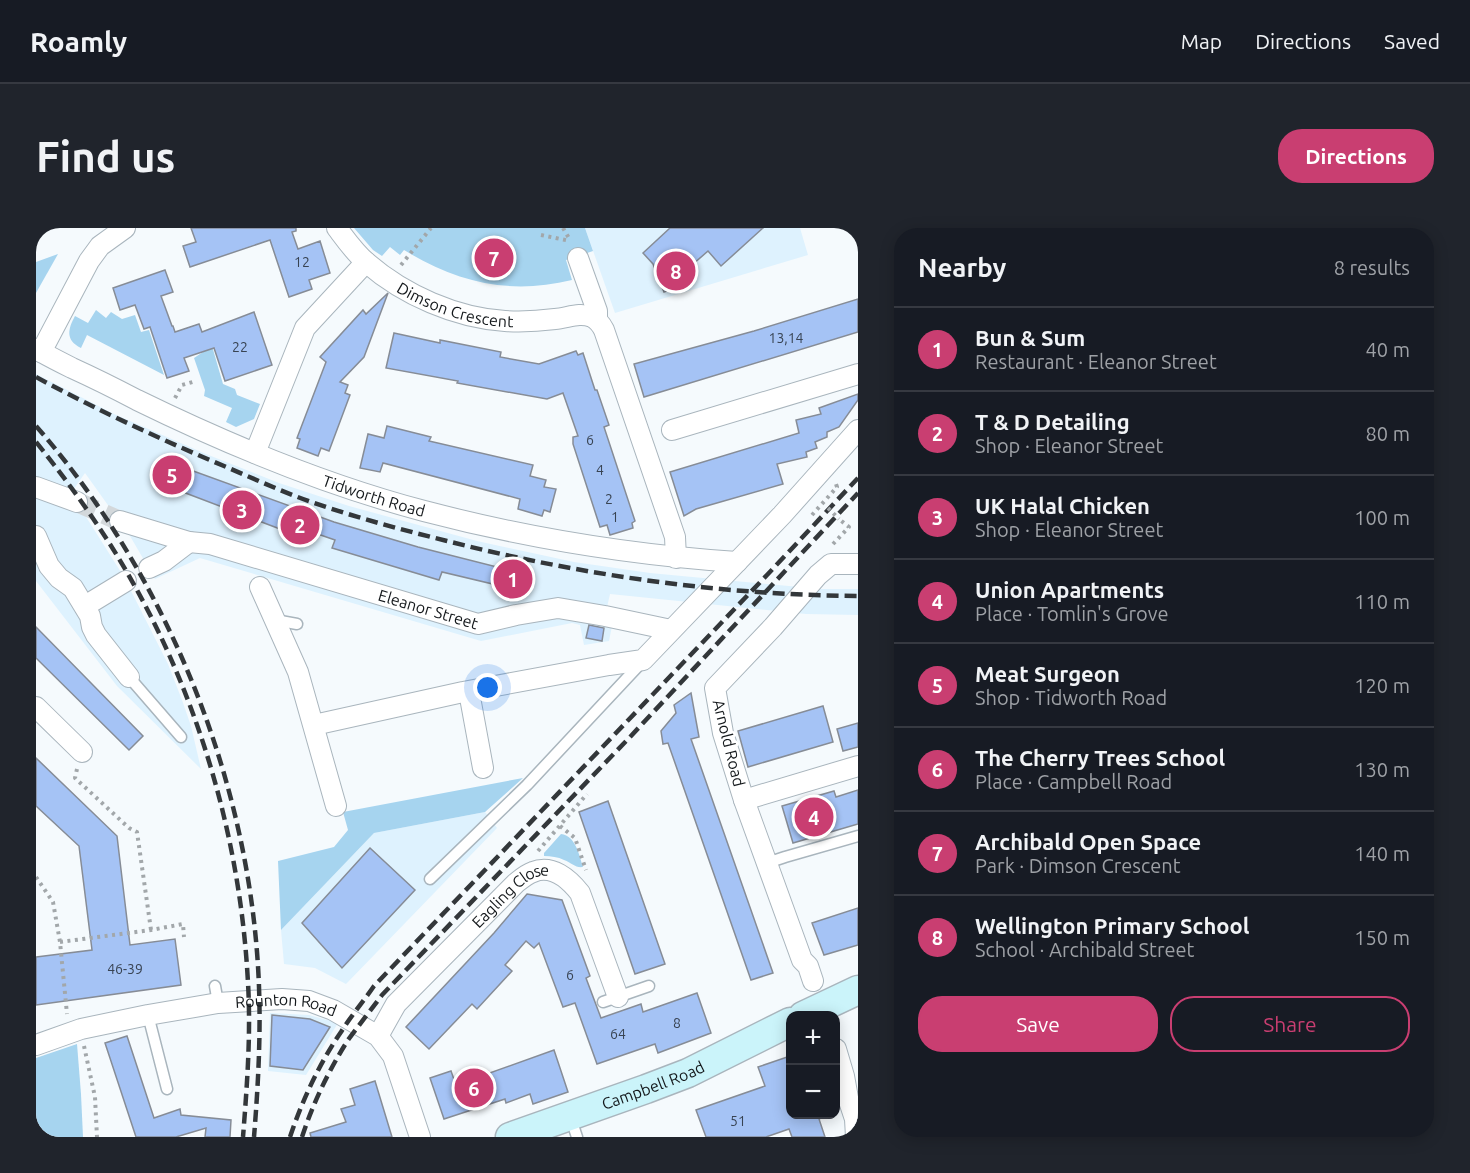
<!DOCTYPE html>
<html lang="en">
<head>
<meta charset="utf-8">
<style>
	body { margin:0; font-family:Ubuntu,sans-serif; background:#20242c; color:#f1f3f6 }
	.controls { position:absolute; right:18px; bottom:18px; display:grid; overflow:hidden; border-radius:12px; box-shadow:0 3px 15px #0003 }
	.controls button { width:54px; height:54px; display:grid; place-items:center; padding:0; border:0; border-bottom:2px solid #363941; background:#171b24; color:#f1f3f6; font:30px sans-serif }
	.you { position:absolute; left:452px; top:460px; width:21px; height:21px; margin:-15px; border:4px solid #fff; border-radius:50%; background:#1a73e8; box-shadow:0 0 0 9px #1a73e833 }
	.badge { display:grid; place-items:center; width:39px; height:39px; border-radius:50%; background:#c93e71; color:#fff; font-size:20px; font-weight:700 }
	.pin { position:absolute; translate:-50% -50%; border:3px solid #fff; box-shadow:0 2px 6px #0006 }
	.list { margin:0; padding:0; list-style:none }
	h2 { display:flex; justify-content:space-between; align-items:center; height:78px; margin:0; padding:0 24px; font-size:26px }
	h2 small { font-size:20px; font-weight:400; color:#9ea1a6 }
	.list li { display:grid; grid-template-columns:39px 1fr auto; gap:18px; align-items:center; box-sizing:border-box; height:84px; padding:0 24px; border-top:2px solid #363941 }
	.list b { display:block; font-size:22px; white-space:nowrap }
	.list p { margin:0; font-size:20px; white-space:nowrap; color:#9ea1a6 }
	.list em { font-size:20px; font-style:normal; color:#9ea1a6 }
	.actions { display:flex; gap:12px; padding:18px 24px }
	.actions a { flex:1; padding:14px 0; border:2px solid #c93e71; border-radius:24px; text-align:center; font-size:21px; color:#c93e71 }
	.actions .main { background:#c93e71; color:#fff }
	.map { position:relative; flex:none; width:822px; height:909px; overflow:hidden; border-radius:24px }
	header { display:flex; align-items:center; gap:36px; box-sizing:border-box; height:84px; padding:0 30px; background:#171b24; border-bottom:2px solid #363941 }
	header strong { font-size:28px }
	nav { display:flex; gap:33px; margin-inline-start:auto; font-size:21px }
	.intro { display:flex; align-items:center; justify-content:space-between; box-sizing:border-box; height:144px; padding:0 36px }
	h1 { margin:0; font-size:42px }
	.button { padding:15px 27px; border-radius:24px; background:#c93e71; color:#fff; font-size:21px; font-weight:700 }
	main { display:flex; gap:36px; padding:0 36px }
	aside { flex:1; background:#171b24; border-radius:24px; box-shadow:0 3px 15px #0003 }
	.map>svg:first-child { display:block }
</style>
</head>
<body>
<header>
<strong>Roamly</strong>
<nav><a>Map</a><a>Directions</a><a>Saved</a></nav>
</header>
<div class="intro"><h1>Find us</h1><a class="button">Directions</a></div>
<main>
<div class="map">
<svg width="822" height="909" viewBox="0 0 822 909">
	<rect width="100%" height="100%" fill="#f5fafd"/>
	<g fill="#def2fe">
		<polygon points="549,0 764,0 772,27 579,85"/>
		<polygon points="0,146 78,186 170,226 243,255 313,278 441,313 538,334 614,345 785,361 822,361 822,387 770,386 574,366 569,388 576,398 573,413 548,417 544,397 536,395 445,413 164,330 119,351 94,308 49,245 35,265 88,349 132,436 146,472 155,498 165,541 81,458 0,353"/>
		<polygon points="449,584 461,600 310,756 279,740 248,736 245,702 338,605"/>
		<polygon points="234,785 273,787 302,795 270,847 232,843"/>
	</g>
	<g fill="#a6d4ef">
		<path d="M318,0H549L557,23L530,32L536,52C474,67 422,55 368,22L364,27L354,19L346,28L337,22Z"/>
		<polygon points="22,26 0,65 0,34"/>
		<path d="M60,82L70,90L75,84L86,91L99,87L105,104L113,102L128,147L51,107L45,120C29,112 32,101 39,88L52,95Z"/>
		<polygon points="176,118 187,156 199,161 201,167 224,176 218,191 200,199 190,194 196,180 168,168 169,162 158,130"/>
		<polygon points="487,550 449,584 338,605 245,702 242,633 298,619 312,602 307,584"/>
		<path d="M525,606C540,608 543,627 547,639C539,640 536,635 528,632C522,629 515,628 508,628V625Z"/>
		<polygon points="41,816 45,866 47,909 0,909 0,830"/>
	</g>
	<g fill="#a5c3f5" stroke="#868c96" stroke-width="1.5">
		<polygon points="155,0 260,0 260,3 256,4 262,21 284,13 294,45 273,52 276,61 253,69 234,12 154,39 147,18 160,14"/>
		<polygon points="634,0 727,0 685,38 672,23 648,44 652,55 628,64 617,36 607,25"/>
		<polygon points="129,42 137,64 125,68 136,98 137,98 139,104 163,96 166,104 218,84 236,137 189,153 178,120 148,130 153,143 131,150 114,99 108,101 99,77 84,82 77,60"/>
		<polygon points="352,65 328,129 304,154 312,157 309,165 314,167 293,223 285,220 282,228 261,220 264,211 261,210 290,134 284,129 327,82 330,86"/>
		<polygon points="822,71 822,104 608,169 598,136 718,103"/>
		<polygon points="358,105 404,115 404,112 465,124 464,129 503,136 540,123 542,127 547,125 559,162 561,162 573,197 568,199 599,293 596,295 597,300 574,307 571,297 564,299 537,216 537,209 542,208 527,165 511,171 421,155 422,153 350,140"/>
		<polygon points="822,166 822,172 803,199 791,204 791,209 779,214 781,220 770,224 771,229 741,236 747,256 660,281 648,288 634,244 763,205 760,192 785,186 783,180"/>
		<polygon points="351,198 395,209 393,213 497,237 494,248 510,252 508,259 520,261 514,284 508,282 506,288 482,281 484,271 347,235 344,244 324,240 332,206 348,210"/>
		<polygon points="149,240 298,294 382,319 465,340 461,357 406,344 403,352 296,320 299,312 247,294 244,301 139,261"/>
		<polygon points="553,397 568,400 566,413 550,410"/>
		<polygon points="0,399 107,508 93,522 0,430"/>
		<polygon points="655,465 663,509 655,511 737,745 715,752 632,515 627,516 625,503 640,485 638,477"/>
		<polygon points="787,478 797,514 712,539 702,503"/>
		<polygon points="822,495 822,519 807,523 801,501"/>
		<polygon points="0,530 81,608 94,717 139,711 145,757 0,777 0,729 56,722 43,618 0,578"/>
		<polygon points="822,562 822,596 757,615 746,578 798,563 800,569"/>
		<polygon points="572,573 629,736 599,746 543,584"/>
		<polygon points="334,620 379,662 306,740 266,695"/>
		<polygon points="491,666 526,672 554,748 550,750 565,790 605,776 607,784 661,765 675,805 622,825 619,816 561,836 539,775 527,779 503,715 498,720 490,713 469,737 476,743 441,781 436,776 393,821 370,799 458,705"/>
		<polygon points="822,680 822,717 788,727 776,695"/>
		<polygon points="236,787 274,791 294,799 267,842 234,838"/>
		<polygon points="91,808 118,890 144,881 145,887 195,892 194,909 169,909 170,900 140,909 100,909 69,815"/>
		<polygon points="518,822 532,864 497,876 494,866 470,875 469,871 408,891 394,850 415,843 420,857"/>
		<polygon points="754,828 754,886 787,886 787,889 783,891 789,909 756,909 753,901 730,909 670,909 660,882 729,858 722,839"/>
		<polygon points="339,853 356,909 275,909 274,905 310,894 305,881 319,877 314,861"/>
	</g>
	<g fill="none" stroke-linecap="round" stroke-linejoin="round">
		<polyline stroke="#d3d8db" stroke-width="20" stroke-dasharray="20 10" stroke-linecap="butt" points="41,274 84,293"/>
		<g stroke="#a9b5bd" stroke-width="13">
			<g id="lane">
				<polyline points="239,392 261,396"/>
				<polyline points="93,449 145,509"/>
				<polyline points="731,635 749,629 822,608"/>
				<polyline points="394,651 491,557 606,434"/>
				<polyline points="179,758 182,775"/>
				<polyline points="567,774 613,758"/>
				<polyline points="112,787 131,861"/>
				<polyline points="534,888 541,909"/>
			</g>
		</g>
		<g stroke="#a9b5bd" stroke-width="22">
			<g id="street">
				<path id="s1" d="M301,0C310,12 319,25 331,35C368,67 420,90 469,93C486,94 503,93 519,91C532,90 543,84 556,89C562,92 565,96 568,102L639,309L640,330"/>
				<polyline points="542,30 561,83 561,92"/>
				<path id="s2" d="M0,121C12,128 24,134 36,140C58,150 80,161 101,172C193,217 289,257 388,283C491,310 595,327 701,334"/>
				<polyline points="5,124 53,33 64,18 89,0"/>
				<polyline points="636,202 822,146"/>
				<polyline points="219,225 269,100 330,34"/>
				<polyline points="0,259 41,274"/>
				<path id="s3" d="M84,293L153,314L174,316L442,396L480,387L522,380L569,388L635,402"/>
				<polyline points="0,308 13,338 23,350 37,360 54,388 56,399 60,407 93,449"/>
				<polyline points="113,340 128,333 153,314"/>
				<polyline points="224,359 262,444 300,578"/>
				<polyline points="49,378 90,353"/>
				<polyline points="433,464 447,540"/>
				<polyline points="0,479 46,524"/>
				<polyline points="278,497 427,464 573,437 607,432 746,287 822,202"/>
				<polyline points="708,572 822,538"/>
				<polyline points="777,753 772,738 766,732 708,572 687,505 679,460 737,399 782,347 795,336 822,336"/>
				<path id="s4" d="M342,808L360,776L480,655C485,651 491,646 497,644C516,636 533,651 544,665L582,769"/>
				<path id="s5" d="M0,817L45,801L112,787L182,775L246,771L273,773L297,782L342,808L357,828L384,909"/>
				<polyline points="800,821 808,848 812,870 819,891 820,909"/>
			</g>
		</g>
		<g stroke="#a9b5bd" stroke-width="31">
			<g id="secondary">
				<polyline points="767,788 822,762"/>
				<path id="s6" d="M474,909L610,861L652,845L754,794"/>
			</g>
		</g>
		<g stroke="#a2a7aa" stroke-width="4" stroke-dasharray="3 4.5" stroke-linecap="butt">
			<polyline points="527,0 534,12"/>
			<polyline points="505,7 534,13"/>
			<polyline points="365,37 395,0"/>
			<polyline points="139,170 146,157 160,153"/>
			<polyline points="776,287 801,259 800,256"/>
			<polyline points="797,316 813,299 803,291"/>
			<polyline points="41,541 39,550 93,600 101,604 115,702"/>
			<polyline points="524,598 539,610 550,642"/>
			<polyline points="502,623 551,566"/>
			<polyline points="0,649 17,674 24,714 31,786"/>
			<polyline points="24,714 115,702 147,696 148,709"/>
			<polyline points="48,818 59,869 61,909"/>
		</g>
		<use href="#lane" stroke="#fff" stroke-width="10"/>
		<use href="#street" stroke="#fff" stroke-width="20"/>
		<use href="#secondary" stroke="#cbf4fa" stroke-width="28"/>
		<g stroke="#33373a" stroke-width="4.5" stroke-dasharray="12 6" stroke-linecap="butt">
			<path d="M0,149C61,182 124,211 188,238C214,249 240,261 267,271C314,288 363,301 411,313C545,347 683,367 822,368"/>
			<path d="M0,198C125,341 206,534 221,724C226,786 223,847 218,909"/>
			<path d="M0,214C26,246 50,279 72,313C156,445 204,600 212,755C215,806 211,858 207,909"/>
			<path d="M254,909C266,873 283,836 305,804C315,788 327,774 338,758L731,347L822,250"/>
			<path d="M266,909C277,875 293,842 312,812C323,797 335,782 346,767L594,509L822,265"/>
		</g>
		<polyline stroke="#a2a7aa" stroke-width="4" stroke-dasharray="3 4.5" stroke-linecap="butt" points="792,280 803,291"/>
	</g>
	<g text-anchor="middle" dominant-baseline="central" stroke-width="5" stroke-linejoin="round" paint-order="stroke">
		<g font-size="14" fill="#384352">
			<text x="266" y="34">12</text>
			<text x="750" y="110">13,14</text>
			<text x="204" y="119">22</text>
			<text x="554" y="212">6</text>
			<text x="564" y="242">4</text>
			<text x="573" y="271">2</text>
			<text x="579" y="289">1</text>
			<text x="89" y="741">46-39</text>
			<text x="534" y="747">6</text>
			<text x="641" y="795">8</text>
			<text x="582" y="806">64</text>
			<text x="702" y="893">51</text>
		</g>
		<g font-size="16" fill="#14181b" stroke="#fff">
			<text stroke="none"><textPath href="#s1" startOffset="146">Dimson Crescent</textPath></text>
			<text stroke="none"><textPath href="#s2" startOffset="369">Tidworth Road</textPath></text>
			<text stroke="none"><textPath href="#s3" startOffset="321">Eleanor Street</textPath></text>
			<text transform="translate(693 515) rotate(76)">Arnold Road</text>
			<text stroke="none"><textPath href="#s4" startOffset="196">Eagling Close</textPath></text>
			<text stroke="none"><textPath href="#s5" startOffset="256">Rounton Road</textPath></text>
			<text stroke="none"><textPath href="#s6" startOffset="152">Campbell Road</textPath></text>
		</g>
	</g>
</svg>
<div class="controls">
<button>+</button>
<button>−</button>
</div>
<div class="you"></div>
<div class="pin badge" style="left:477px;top:351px">1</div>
<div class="pin badge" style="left:264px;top:297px">2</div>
<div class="pin badge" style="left:206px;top:282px">3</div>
<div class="pin badge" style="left:778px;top:589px">4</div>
<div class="pin badge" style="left:136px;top:247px">5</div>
<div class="pin badge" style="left:438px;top:860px">6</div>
<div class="pin badge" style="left:458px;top:30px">7</div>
<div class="pin badge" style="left:640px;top:43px">8</div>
</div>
<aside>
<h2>Nearby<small>8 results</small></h2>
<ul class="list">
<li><span class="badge">1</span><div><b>Bun &amp; Sum</b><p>Restaurant · Eleanor Street</p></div><em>40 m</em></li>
<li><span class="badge">2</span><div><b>T &amp; D Detailing</b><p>Shop · Eleanor Street</p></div><em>80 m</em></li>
<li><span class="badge">3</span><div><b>UK Halal Chicken</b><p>Shop · Eleanor Street</p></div><em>100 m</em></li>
<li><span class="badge">4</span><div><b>Union Apartments</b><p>Place · Tomlin's Grove</p></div><em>110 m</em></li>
<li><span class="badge">5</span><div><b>Meat Surgeon</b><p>Shop · Tidworth Road</p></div><em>120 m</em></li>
<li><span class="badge">6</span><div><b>The Cherry Trees School</b><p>Place · Campbell Road</p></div><em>130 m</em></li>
<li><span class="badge">7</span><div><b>Archibald Open Space</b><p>Park · Dimson Crescent</p></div><em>140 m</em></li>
<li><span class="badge">8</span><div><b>Wellington Primary School</b><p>School · Archibald Street</p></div><em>150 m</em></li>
</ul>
<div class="actions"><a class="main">Save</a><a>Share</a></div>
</aside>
</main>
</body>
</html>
